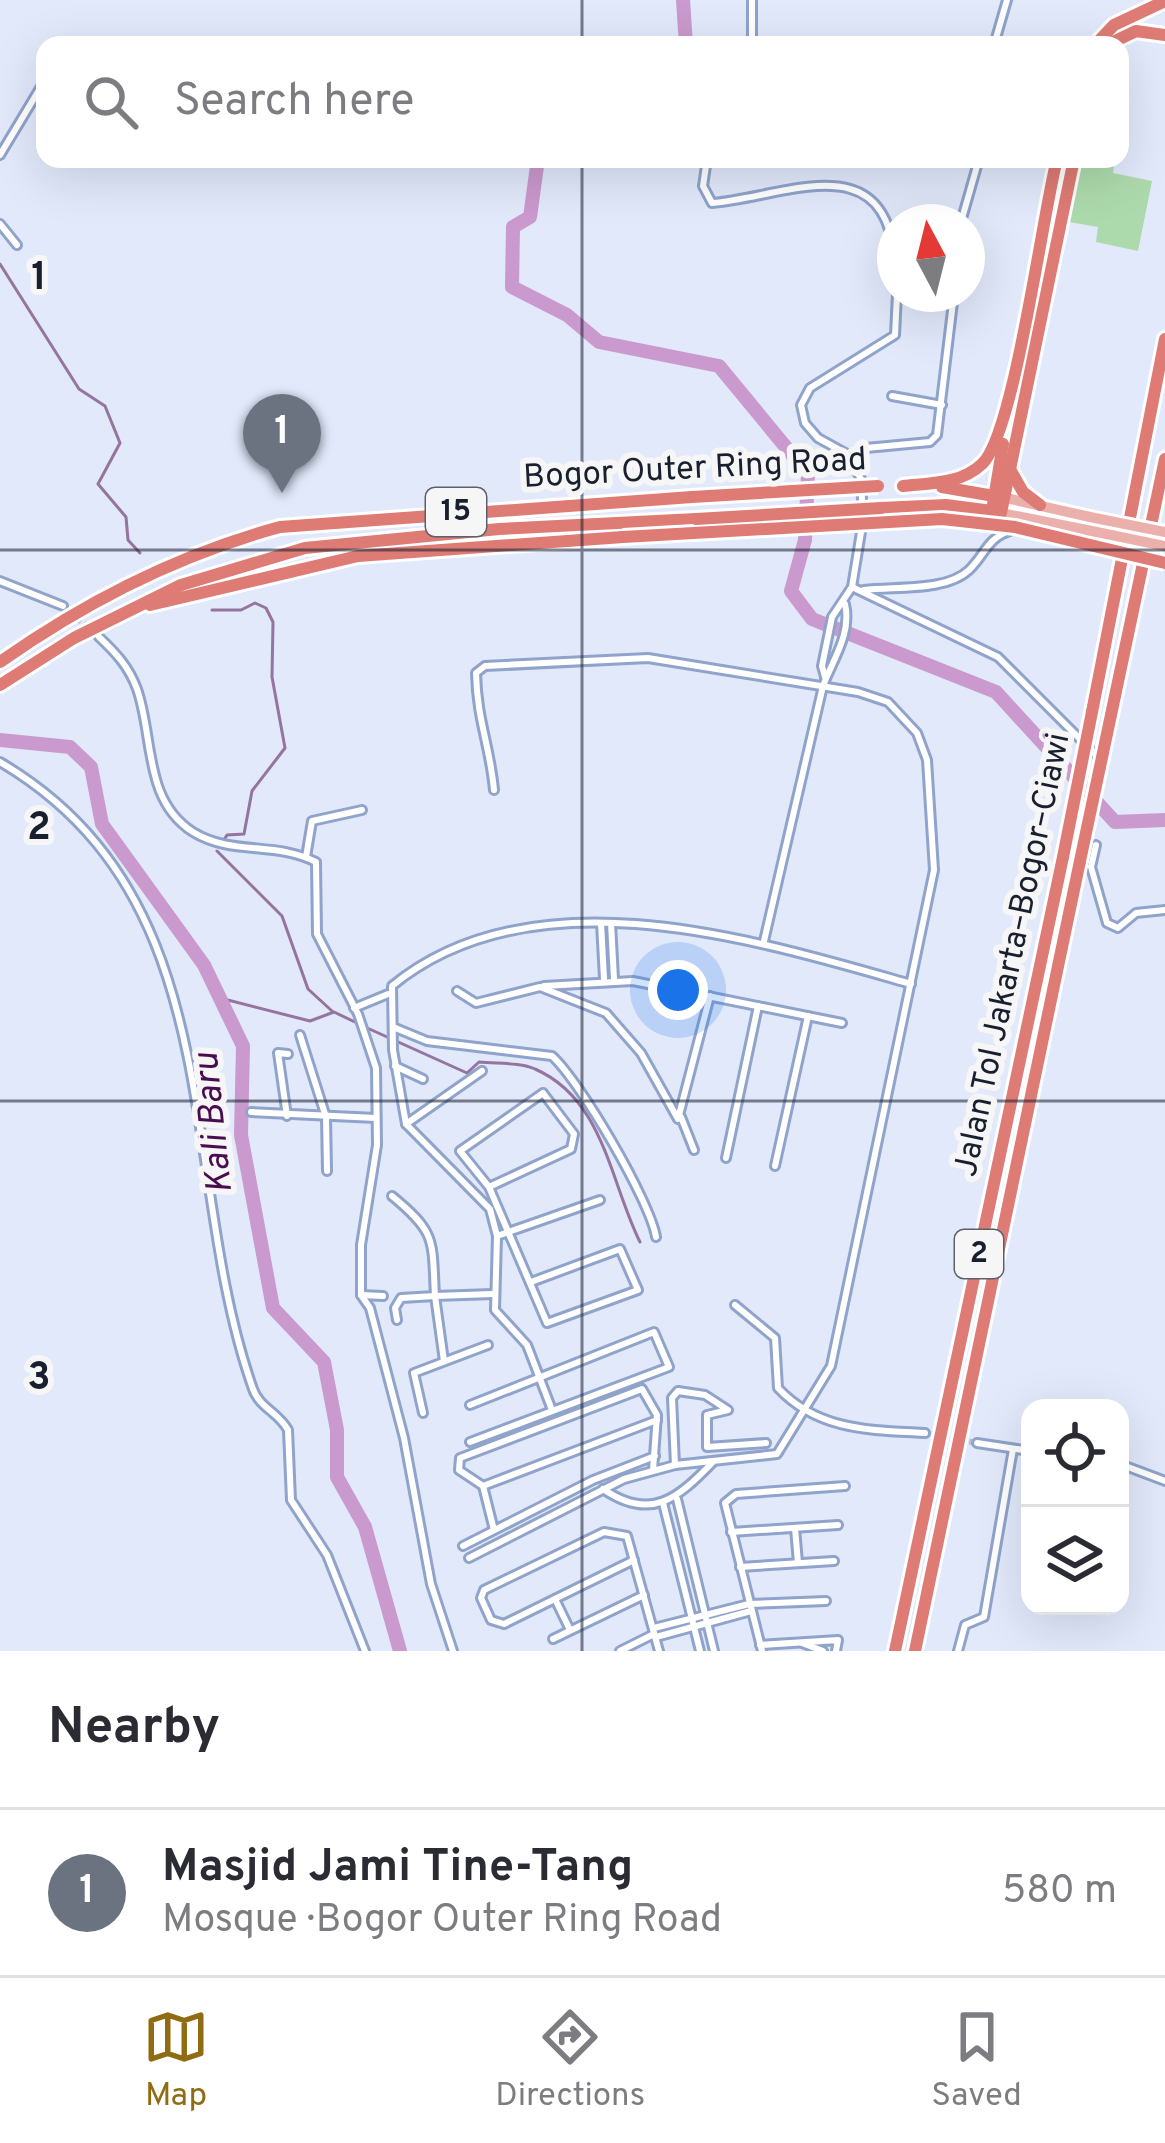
<!DOCTYPE html>
<html lang="en">
<head>
<meta charset="utf-8">
<style>
	body { margin:0; font-family:Overpass,sans-serif; background:#f7f7f7; color:#2b2b33 }
	.controls { position:absolute; right:36px; bottom:36px; display:grid; overflow:hidden; border-radius:24px; box-shadow:0 12px 48px #0002 }
	.controls button { width:108px; height:108px; display:grid; place-items:center; padding:0; border:0; border-bottom:3px solid #e1e1e2; background:#fff; color:#2b2b33; font:60px sans-serif }
	.compass { position:absolute; left:877px; top:204px; width:108px; height:108px; border-radius:50%; background:#fff; box-shadow:0 12px 48px #0002; rotate:353deg }
	.you { position:absolute; left:678px; top:990px; width:42px; height:42px; margin:-30px; border:9px solid #fff; border-radius:50%; background:#1a73e8; box-shadow:0 0 0 18px #1a73e833 }
	.badge { display:grid; place-items:center; width:78px; height:78px; border-radius:50%; background:#8f6c11; color:#fff; font-size:39px; font-weight:700 }
	.pin { position:absolute; translate:-50% -99px; filter:drop-shadow(0 3px 6px #0008) }
	.pin::after { content:''; position:absolute; top:63px; width:42px; height:36px; background:inherit; clip-path:polygon(0 0,100% 0,50% 100%) }
	.list { margin:0; padding:0; list-style:none }
	h2 { display:flex; justify-content:space-between; align-items:center; height:156px; margin:0; padding:0 48px; font-size:51px }
	h2 small { font-size:39px; font-weight:400; color:#7c7c81 }
	.list li { display:grid; grid-template-columns:78px 1fr auto; gap:36px; align-items:center; box-sizing:border-box; height:168px; padding:0 48px; border-top:3px solid #e1e1e2 }
	.list b { display:block; font-size:45px; white-space:nowrap }
	.list p { margin:0; font-size:39px; white-space:nowrap; color:#7c7c81 }
	.list em { font-size:39px; font-style:normal; color:#7c7c81 }
	.icon { flex:none; width:66px; height:66px; fill:none; stroke:currentColor; stroke-width:2; stroke-linecap:round; stroke-linejoin:round }
	.map { position:relative; flex:none; width:1165px; height:1651px; overflow:hidden }
	.search { position:absolute; background:#fff; box-shadow:0 12px 48px #0002; left:36px; right:36px; top:36px; height:132px; display:flex; align-items:center; gap:30px; box-sizing:border-box; padding:0 42px; border-radius:24px; color:#7c7c81; font-size:45px }
	.sheet { height:324px; background:#fff }
	nav { display:flex; justify-content:space-around; align-items:center; box-sizing:border-box; height:168px; border-top:3px solid #e1e1e2; background:#fff; font-size:33px; color:#7c7c81 }
	nav a { display:grid; justify-items:center; gap:6px }
	nav .on { color:#8f6c11 }
	.map>svg:first-child { display:block }
</style>
</head>
<body>
<div class="map">
<svg width="1165" height="1651" viewBox="0 0 1165 1651">
	<rect width="100%" height="100%" fill="#e1e9fb"/>
	<polygon fill="#addaac" points="1074,159 1115,159 1113,173 1152,181 1138,251 1096,242 1098,227 1063,221"/>
	<g fill="none" stroke-linecap="round" stroke-linejoin="round">
		<g stroke="#95749e" stroke-width="3">
			<polyline points="0,264 79,389 105,406 120,443 98,484 126,517 128,540 140,553"/>
			<polyline points="212,610 241,610 255,603 266,608 273,622 272,677 285,748 252,791 244,834 227,835 220,846"/>
			<polyline points="217,851 282,916 308,989 332,1011"/>
			<polyline points="220,998 310,1021 334,1012 357,1023"/>
			<path d="M365,1027L467,1073L479,1062C496,1064 520,1062 535,1069C604,1099 610,1182 640,1242"/>
		</g>
		<g stroke="#ca99cd" stroke-width="14">
			<polyline points="683,0 686,45"/>
			<polyline points="538,159 530,217 513,227 512,287 567,315 599,342 719,366 808,474 805,540 791,591 812,619 996,692 1115,822 1165,820"/>
			<polyline points="0,740 70,747 91,767 102,824 204,965 243,1046 241,1135 273,1308 324,1362 337,1430 337,1477 365,1527 400,1651"/>
		</g>
		<g stroke="#b9c1d2" stroke-width="6" stroke-dasharray="6 3" stroke-linecap="butt">
			<polyline points="63,606 92,631"/>
			<polyline points="925,1433 977,1443"/>
		</g>
		<g stroke="#8fa3cb" stroke-width="12">
			<g id="minor">
				<polyline points="752,45 752,0"/>
				<polyline points="994,45 1007,0"/>
				<polyline points="0,155 45,80"/>
				<path d="M707,159L703,186L712,203C785,197 888,143 895,264"/>
				<polyline points="961,222 979,159"/>
				<polyline points="0,224 17,245"/>
				<polyline points="892,396 942,405"/>
				<polyline points="857,466 866,448 930,442 937,435 954,294"/>
				<polyline points="0,581 63,606"/>
				<polyline points="852,587 998,657 1098,757"/>
				<path d="M864,590C894,586 946,592 969,570C985,555 987,538 1010,531"/>
				<path d="M99,637C116,653 129,667 137,689C154,737 143,800 193,832C232,856 275,841 316,862L317,934L358,1014L376,1068L377,1145L361,1245V1295L370,1308L404,1438L431,1584L453,1651"/>
				<polyline points="825,677 822,666 832,617 852,587 863,520 861,479 847,454 818,438 805,423 801,405 810,388 895,335 897,294"/>
				<path d="M0,762C234,900 176,1172 253,1389C259,1407 279,1413 288,1430L291,1500L327,1555L365,1651"/>
				<polyline points="1096,845 1091,867 1107,923 1118,928 1136,913 1165,910"/>
				<polyline points="306,857 312,821 362,810"/>
				<polyline points="601,923 604,979"/>
				<polyline points="611,923 614,979"/>
				<path d="M764,941L823,686C832,661 852,634 845,604"/>
				<polyline points="544,986 633,981 842,1023"/>
				<polyline points="457,991 476,1003 540,987 606,1013 641,1053 678,1119 710,996"/>
				<polyline points="354,1008 388,994"/>
				<path d="M393,1027L427,1041L552,1056C580,1081 650,1201 656,1237"/>
				<polyline points="300,1035 326,1117 327,1171"/>
				<polyline points="395,1066 423,1079"/>
				<polyline points="251,1112 376,1118"/>
				<polyline points="287,1116 278,1053 288,1054"/>
				<polyline points="681,1117 694,1150"/>
				<polyline points="406,1124 482,1071"/>
				<polyline points="726,1158 758,1006"/>
				<polyline points="775,1166 808,1016"/>
				<polyline points="489,1187 460,1151 543,1093 574,1134 571,1149 489,1187 547,1323 638,1290 620,1249 531,1282"/>
				<path d="M392,1196C437,1233 432,1240 435,1296L401,1298L395,1308L397,1320"/>
				<polyline points="497,1236 600,1200"/>
				<polyline points="361,1295 383,1296"/>
				<path d="M735,1305L775,1338L778,1388C818,1431 871,1430 925,1433"/>
				<polyline points="444,1361 435,1296 493,1294"/>
				<path d="M552,1410L527,1345L495,1310L497,1236L490,1209L406,1124L393,1050L392,986C533,870 756,940 911,984"/>
				<polyline points="423,1413 414,1373 488,1345"/>
				<polyline points="470,1442 669,1367 654,1332 470,1405"/>
				<polyline points="977,1443 1030,1451"/>
				<polyline points="1120,1464 1165,1481"/>
				<polyline points="675,1465 672,1398 678,1391 705,1395 728,1410 707,1415 707,1447 766,1443"/>
				<polyline points="483,1486 657,1420"/>
				<path d="M603,1489C651,1522 678,1498 712,1463"/>
				<polyline points="677,1499 714,1651"/>
				<polyline points="663,1503 700,1651"/>
				<polyline points="795,1528 798,1563"/>
				<polyline points="494,1530 483,1486 459,1470 460,1458 642,1389 657,1415 653,1470"/>
				<polyline points="731,1532 838,1525"/>
				<polyline points="463,1546 593,1480 655,1456"/>
				<path d="M469,1558L624,1479L675,1465L777,1454L831,1366L934,870L927,760L917,733L888,702L858,692L648,658L485,666L476,673C477,720 490,746 494,790"/>
				<polyline points="634,1560 504,1624 491,1620 481,1598 484,1590 604,1532 627,1536 659,1651"/>
				<polyline points="740,1567 834,1561"/>
				<polyline points="555,1599 570,1630"/>
				<polyline points="654,1628 749,1604 826,1601"/>
				<polyline points="656,1637 751,1611"/>
				<polyline points="553,1639 644,1595"/>
				<polyline points="802,1643 823,1651"/>
				<polyline points="760,1645 838,1640 836,1651"/>
				<polyline points="620,1651 654,1634"/>
				<polyline points="762,1651 725,1503 736,1494 845,1486"/>
				<polyline points="958,1651 965,1625 984,1617 1013,1449"/>
			</g>
		</g>
		<g stroke="#fff" stroke-width="16">
			<g id="primary">
				<polyline points="997,496 1090,517"/>
				<polyline points="996,512 1087,530"/>
			</g>
		</g>
		<g stroke="#fff" stroke-width="18">
			<g id="motorway">
				<polyline points="1095,45 1114,25 1165,1"/>
				<polyline points="1107,45 1136,31 1165,35"/>
				<polyline points="1011,471 1023,492 1040,505"/>
				<path d="M903,486C931,483 961,484 982,464C1014,435 1042,217 1057,159"/>
				<polyline points="942,487 994,496"/>
				<polyline points="881,508 946,505 992,511 1003,444"/>
				<polyline points="1001,513 1074,159"/>
				<polyline points="150,605 358,556 623,537"/>
				<path d="M0,662C85,602 180,554 280,527L692,497"/>
				<polyline points="0,685 74,638 181,585 305,548 499,529 696,519"/>
				<polyline points="1092,712 1165,339"/>
				<polyline points="1111,715 1165,459"/>
				<polyline points="895,1651 1063,857"/>
				<polyline points="915,1651 1080,861"/>
			</g>
		</g>
		<use href="#minor" stroke="#fff" stroke-width="6"/>
		<use href="#primary" stroke="#ebb0ac" stroke-width="10"/>
		<use href="#motorway" stroke="#de7b74" stroke-width="12"/>
		<g stroke="#fff" stroke-width="16" stroke-linecap="butt">
			<g id="primary-bridge">
				<polyline points="1090,517 1165,532"/>
				<polyline points="1087,530 1165,546"/>
			</g>
		</g>
		<g stroke="#fff" stroke-width="18" stroke-linecap="butt">
			<g id="motorway-bridge">
				<polyline points="692,497 878,486"/>
				<polyline points="696,519 881,508"/>
				<polyline points="623,537 942,519 1015,527 1165,563"/>
				<polyline points="1063,857 1092,712"/>
				<polyline points="1080,861 1111,715"/>
			</g>
		</g>
		<use href="#primary-bridge" stroke="#ebb0ac" stroke-width="10"/>
		<use href="#motorway-bridge" stroke="#de7b74" stroke-width="12"/>
	</g>
	<path fill="none" stroke="#181f2f" stroke-width="3" stroke-opacity="0.55" d="M582,0V45M582,159V1651M0,550H1165M0,1101H1165"/>
	<g text-anchor="middle" dominant-baseline="central" stroke-width="12" stroke-linejoin="round" paint-order="stroke">
		<g fill="#f6f6f6" stroke="#5b606b" stroke-width="3">
			<rect x="426" y="488" width="60" height="48" rx="9"/>
			<rect x="955" y="1230" width="48" height="48" rx="9"/>
		</g>
		<g font-size="30" font-weight="bold" fill="#181f2f">
			<text x="456" y="512">15</text>
			<text x="979" y="1254">2</text>
		</g>
		<g font-size="33" fill="#181f2f" stroke="#f6f6f6">
			<text transform="translate(695 470) rotate(-3)">Bogor Outer Ring Road</text>
			<text transform="translate(1014 955) rotate(-78)">Jalan Tol Jakarta–Bogor–Ciawi</text>
		</g>
		<g font-size="36" font-style="italic" fill="#490c4e" stroke="#f6f6f6">
			<text transform="translate(215 1123) rotate(-96)">Kali Baru</text>
		</g>
	</g>
	<g font-size="39" text-anchor="middle" font-weight="bold" fill="#181f2f" stroke="#f6f6f6" stroke-width="12" stroke-linejoin="round" paint-order="stroke">
		<text x="39" y="289">1</text>
		<text x="39" y="839">2</text>
		<text x="39" y="1389">3</text>
	</g>
</svg>
<div class="controls">
<button><svg class="icon" aria-label="locate" viewBox="0 0 24 24"><circle cx="12" cy="12" r="6"/><path d="M12 2v4M12 18v4M2 12h4M18 12h4"/></svg></button>
<button><svg class="icon" aria-label="layers" viewBox="0 0 24 24"><path d="M12 4l9 5-9 5-9-5zM3 14l9 5 9-5"/></svg></button>
</div>
<svg class="compass" viewBox="-18 -18 36 36"><path d="M0-13l5 13h-10z" fill="#e53935"/><path d="M0 13l5-13h-10z" fill="#7c7c81"/></svg>
<div class="you"></div>
<div class="pin badge" style="left:282px;top:493px;background:#6b7280">1</div>
<div class="search"><svg class="icon" aria-label="search" viewBox="0 0 24 24"><circle cx="10" cy="10" r="6"/><path d="M15 15l6 6"/></svg>Search here</div>
</div>
<section class="sheet">
<h2>Nearby<small></small></h2>
<ul class="list">
<li><span class="badge" style="background:#6b7280">1</span><div><b>Masjid Jami Tine-Tang</b><p>Mosque · Bogor Outer Ring Road</p></div><em>580 m</em></li>
</ul>
</section>
<nav>
<a class="on"><svg class="icon" aria-label="map" viewBox="0 0 24 24"><path d="M3 6l6-2 6 2 6-2v14l-6 2-6-2-6 2zM9 4v14M15 6v14"/></svg>Map</a>
<a><svg class="icon" aria-label="directions" viewBox="0 0 24 24"><path d="M12 3l9 9-9 9-9-9zM9 14v-3h6M13 9l2 2-2 2"/></svg>Directions</a>
<a><svg class="icon" aria-label="saved" viewBox="0 0 24 24"><path d="M7 4h10v16l-5-4-5 4z"/></svg>Saved</a>
</nav>
</body>
</html>
